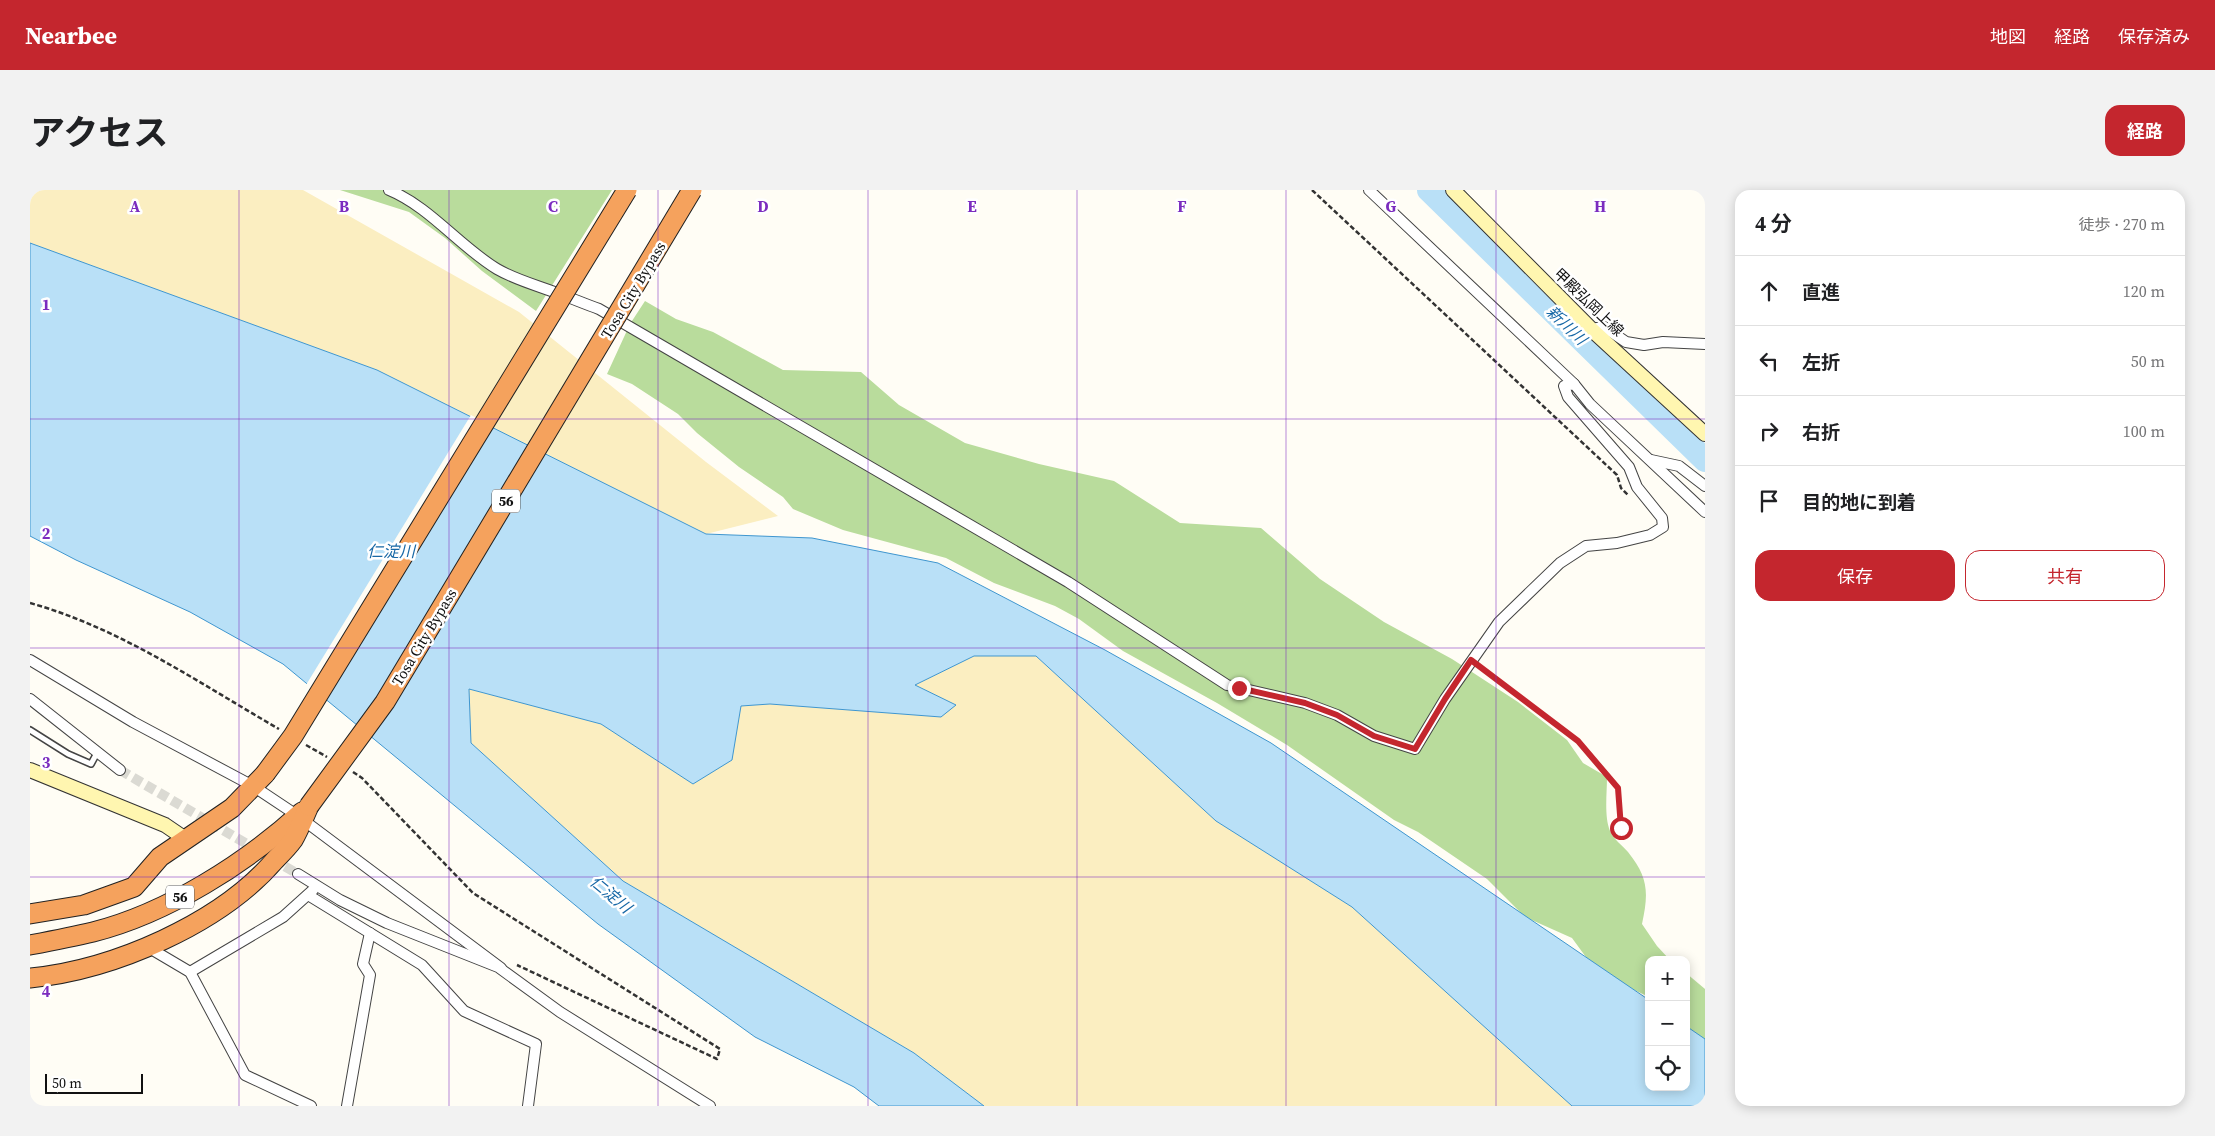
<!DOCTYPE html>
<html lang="ja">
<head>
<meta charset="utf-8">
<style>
	body { margin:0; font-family:"Source Serif 4","Noto Sans JP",serif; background:#f2f2f2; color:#202124 }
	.controls { position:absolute; right:15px; bottom:15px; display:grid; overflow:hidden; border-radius:10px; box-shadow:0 2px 12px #0003 }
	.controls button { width:45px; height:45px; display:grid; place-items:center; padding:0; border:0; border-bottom:1px solid #e0e0e0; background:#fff; color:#202124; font:25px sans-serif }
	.scale { position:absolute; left:15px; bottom:12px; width:98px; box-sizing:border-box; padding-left:5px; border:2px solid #111; border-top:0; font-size:14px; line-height:18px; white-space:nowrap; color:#111; -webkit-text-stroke:4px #fff; paint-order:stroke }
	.stop { position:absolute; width:15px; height:15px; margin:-11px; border:4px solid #c4262e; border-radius:50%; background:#fff }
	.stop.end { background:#c4262e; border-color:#fff; box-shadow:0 1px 5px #0008 }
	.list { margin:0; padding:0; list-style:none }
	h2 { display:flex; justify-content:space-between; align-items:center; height:65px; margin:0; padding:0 20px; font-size:21px }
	h2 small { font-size:16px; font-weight:400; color:#757577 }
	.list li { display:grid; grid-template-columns:32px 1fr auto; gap:15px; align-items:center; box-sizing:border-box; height:70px; padding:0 20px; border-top:1px solid #e0e0e0 }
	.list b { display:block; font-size:19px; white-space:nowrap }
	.list em { font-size:16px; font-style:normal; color:#757577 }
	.actions { display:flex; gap:10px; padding:15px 20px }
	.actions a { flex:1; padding:11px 0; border:1px solid #c4262e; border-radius:15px; text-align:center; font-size:18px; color:#c4262e }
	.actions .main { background:#c4262e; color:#fff }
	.icon { flex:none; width:28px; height:28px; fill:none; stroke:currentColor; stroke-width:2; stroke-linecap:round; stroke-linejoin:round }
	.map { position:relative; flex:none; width:1675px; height:916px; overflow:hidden; border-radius:15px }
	header { display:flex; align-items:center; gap:30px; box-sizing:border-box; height:70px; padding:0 25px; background:#c4262e; color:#fff }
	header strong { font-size:24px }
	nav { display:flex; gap:28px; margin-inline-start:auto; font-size:18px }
	.intro { display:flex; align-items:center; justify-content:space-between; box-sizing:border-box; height:120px; padding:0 30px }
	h1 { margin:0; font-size:35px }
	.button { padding:12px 22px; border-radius:15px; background:#c4262e; color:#fff; font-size:18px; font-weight:700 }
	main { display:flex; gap:30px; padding:0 30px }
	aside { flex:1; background:#fff; border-radius:15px; box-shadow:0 2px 12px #0003 }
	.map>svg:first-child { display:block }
</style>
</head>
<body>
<header>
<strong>Nearbee</strong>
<nav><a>地図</a><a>経路</a><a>保存済み</a></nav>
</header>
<div class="intro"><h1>アクセス</h1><a class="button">経路</a></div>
<main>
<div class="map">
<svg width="1675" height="916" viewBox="0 0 1675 916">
	<rect width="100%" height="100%" fill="#fffdf5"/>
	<g fill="#b9dc9c">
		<polygon points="310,0 582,0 506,121 452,81 415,48 379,22"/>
		<path d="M615,111L646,129L683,142L753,180L831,182L869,215L935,253L1009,274L1084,291L1150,333L1231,338L1290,389L1354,432L1422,469L1488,512L1537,550L1553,573L1577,587C1577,604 1574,626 1580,641C1583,649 1593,656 1598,662C1618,687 1619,702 1612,734L1627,756L1640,770H1619V807L1598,797L1561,774L1542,748L1495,727L1457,689L1388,642L1364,630L1257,555L1187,513L1093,461L1049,429L1025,416L964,393L916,368L813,340L763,319L753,307L709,277L667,243L648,224L602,194L577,184L600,134Z"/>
		<polygon points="1656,783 1675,799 1675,862 1656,858"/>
	</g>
	<g fill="#fbeec1">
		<polygon points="0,0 273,0 489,122 676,272 748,326 676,344 347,180 0,53"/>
		<polygon points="944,466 1006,466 1186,631 1322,717 1542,916 954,916 884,863 593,691 441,553 439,499 571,534 663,594 702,569 711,516 740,514 911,527 925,515 885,495"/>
	</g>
	<polygon fill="#b9e0f7" stroke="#3f96cf" points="0,53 347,180 676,344 782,348 908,373 1075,460 1241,553 1619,810 1619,897 1656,897 1656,836 1675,849 1675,916 1542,916 1322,717 1186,631 1006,466 944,466 885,495 926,515 911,527 740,514 711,516 702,570 663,594 571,534 439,499 441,553 593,691 884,863 954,916 849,916 824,897 725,847 568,734 253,474 160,422 46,370 0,346"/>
	<polygon fill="#fffdf5" points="441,225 462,236 294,510 276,495"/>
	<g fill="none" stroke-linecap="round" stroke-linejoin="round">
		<polyline stroke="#b9e0f7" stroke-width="24" points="1399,0 1675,270"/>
		<g stroke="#dbdad3" stroke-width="10" stroke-dasharray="10 5" stroke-linecap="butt">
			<polyline points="90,580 229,661"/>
			<polyline points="242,669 268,684"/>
		</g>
		<g stroke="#444" stroke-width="8">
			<polyline id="lane" points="0,540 38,564 61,574 67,563"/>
		</g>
		<g stroke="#444" stroke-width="12">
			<g id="street">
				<path d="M359,0C400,17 429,56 467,79C486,90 506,95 527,103C541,108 555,114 569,119L1038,392L1197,495L1275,513L1307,525L1344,546L1385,559L1415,509L1469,432L1530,373L1556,356L1587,353L1620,345L1633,337L1632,328L1607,297L1599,277L1538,207L1534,196L1544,194L1560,214L1675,322"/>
				<polyline points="1339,0 1544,194"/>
				<polyline points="1561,139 1574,137 1596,152 1614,155 1633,152 1675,154"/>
				<polyline points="1621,270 1649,276 1675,296"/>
				<polyline points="0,470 103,532 223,596 268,626 471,778"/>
				<polyline points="0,509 90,580"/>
				<polyline points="268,684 310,710 357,733 468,777 530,822 680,916"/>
				<polyline points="278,705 392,775 434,821 506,854 498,916"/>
				<polyline points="116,756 160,782 215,885 281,916"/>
				<polyline points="160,782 253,727 283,700"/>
				<polyline points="317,916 340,785 333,774 340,743"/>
			</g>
		</g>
		<g stroke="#333" stroke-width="16">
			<g id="secondary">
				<polyline points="1423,0 1561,139 1675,244"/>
				<polyline points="0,580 135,635 157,650"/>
			</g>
		</g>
		<g stroke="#222" stroke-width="21">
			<g id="highway">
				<polyline points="0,724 54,715 104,697 130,667 202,618 235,584"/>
				<path d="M0,755C21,751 42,747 63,742C138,723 216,673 272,622"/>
				<path d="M0,788C83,780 190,734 245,670C251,664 258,657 263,650C269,640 274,627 279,616"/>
			</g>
		</g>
		<g stroke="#333" stroke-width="2.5" stroke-dasharray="5 2.5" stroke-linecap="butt">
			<polyline points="1282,0 1587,285 1591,298 1598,305"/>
			<path d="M0,413C90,438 169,493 249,539"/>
			<polyline points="1450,477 1548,551 1588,598 1591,638"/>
			<polyline points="276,555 297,567"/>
			<polyline points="323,582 332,588 443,703 690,859 687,869 487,775"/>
		</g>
		<use href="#lane" stroke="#fff" stroke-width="5"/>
		<use href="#street" stroke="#fff" stroke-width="10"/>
		<use href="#secondary" stroke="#fff6b0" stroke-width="14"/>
		<use href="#highway" stroke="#f5a25d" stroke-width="19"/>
		<g stroke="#222" stroke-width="21" stroke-linecap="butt">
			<g id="highway-bridge">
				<polyline points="235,584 263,546 597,0"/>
				<polyline points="279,616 355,512 662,0"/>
			</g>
		</g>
		<use href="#highway-bridge" stroke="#f5a25d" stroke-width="19"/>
	</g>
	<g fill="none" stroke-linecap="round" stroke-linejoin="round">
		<polyline stroke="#c4262e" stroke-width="6" points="1209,498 1275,513 1307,525 1344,546 1385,559 1415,509 1441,470 1548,551 1588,598 1591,638"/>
	</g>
	<path fill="none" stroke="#7b2cbf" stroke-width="1" stroke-opacity="0.55" d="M209,0V916M419,0V916M628,0V916M838,0V916M1047,0V916M1256,0V916M1466,0V916M0,229H1675M0,458H1675M0,687H1675"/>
	<g text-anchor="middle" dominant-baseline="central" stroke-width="5" stroke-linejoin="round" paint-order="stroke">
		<g fill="#fff" stroke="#585858" stroke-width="1">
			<rect x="462" y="299.5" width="28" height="23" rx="4"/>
			<rect x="136" y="695.5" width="28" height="23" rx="4"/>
		</g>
		<g font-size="14" font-weight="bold" fill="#111">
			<text x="476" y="311">56</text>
			<text x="150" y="707">56</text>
		</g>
		<g font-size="15" fill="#111" stroke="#fff">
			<text transform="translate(603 100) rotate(-59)">Tosa City Bypass</text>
			<text transform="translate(1559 112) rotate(44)">甲殿弘岡上線</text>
			<text transform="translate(394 447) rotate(-59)">Tosa City Bypass</text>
		</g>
		<g font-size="16" font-style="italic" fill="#1768a6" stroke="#fff">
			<text transform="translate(1537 135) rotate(44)">新川川</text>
			<text x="361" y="361">仁淀川</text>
			<text transform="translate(581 704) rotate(40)">仁淀川</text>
		</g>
	</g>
	<g font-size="16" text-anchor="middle" font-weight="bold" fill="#7b2cbf" stroke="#fff" stroke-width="5" stroke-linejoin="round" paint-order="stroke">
		<text x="105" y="22">A</text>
		<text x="314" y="22">B</text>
		<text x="523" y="22">C</text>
		<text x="733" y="22">D</text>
		<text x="942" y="22">E</text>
		<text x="1152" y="22">F</text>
		<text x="1361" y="22">G</text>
		<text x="1570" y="22">H</text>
		<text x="16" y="120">1</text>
		<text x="16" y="349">2</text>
		<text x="16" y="578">3</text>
		<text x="16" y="807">4</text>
	</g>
</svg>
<div class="controls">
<button>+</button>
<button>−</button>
<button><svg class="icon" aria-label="locate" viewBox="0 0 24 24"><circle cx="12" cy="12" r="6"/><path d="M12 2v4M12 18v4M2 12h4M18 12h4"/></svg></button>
</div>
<div class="scale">50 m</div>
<div class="stop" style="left:1591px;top:638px"></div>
<div class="stop end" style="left:1209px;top:498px"></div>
</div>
<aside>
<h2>4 分<small>徒歩 · 270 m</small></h2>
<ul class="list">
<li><svg class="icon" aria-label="ahead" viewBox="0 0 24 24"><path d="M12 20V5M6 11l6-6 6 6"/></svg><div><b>直進</b></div><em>120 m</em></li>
<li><svg class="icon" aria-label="left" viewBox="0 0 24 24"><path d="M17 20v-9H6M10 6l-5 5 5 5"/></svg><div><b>左折</b></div><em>50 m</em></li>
<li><svg class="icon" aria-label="right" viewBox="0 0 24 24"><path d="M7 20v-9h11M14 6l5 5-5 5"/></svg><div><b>右折</b></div><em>100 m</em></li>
<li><svg class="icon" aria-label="arrive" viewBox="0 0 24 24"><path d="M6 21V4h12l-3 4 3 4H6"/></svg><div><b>目的地に到着</b></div></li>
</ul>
<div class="actions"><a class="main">保存</a><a>共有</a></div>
</aside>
</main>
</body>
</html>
